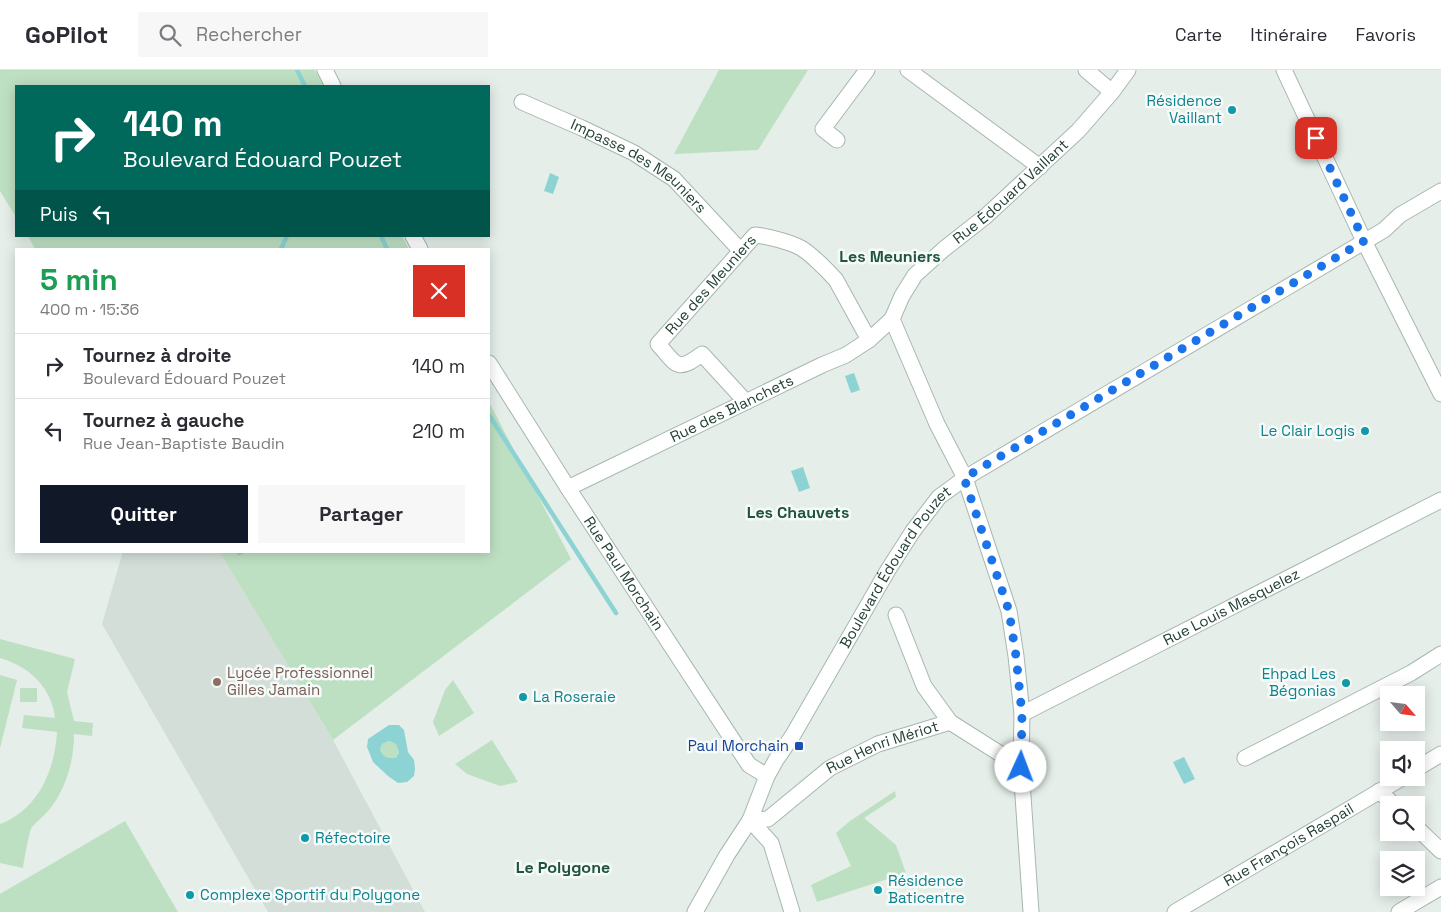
<!DOCTYPE html>
<html lang="fr">
<meta charset="utf-8">
<style>
:root{--surface:#fff;--page:#f7f7f7;--text:#2b2b33;--muted:#7c7c81;--line:#e1e1e2;--accent:#111827}
body{margin:0;font-family:"Space Grotesk",sans-serif;background:var(--page);color:var(--text);height:100vh;display:flex;flex-direction:column;font-size:19px;white-space:nowrap}
*{box-sizing:border-box;margin:0}
p{font-size:16px;color:var(--muted)}
.icon{flex:none;width:28px;height:28px;fill:none;stroke:currentColor;stroke-width:2;stroke-linecap:round;stroke-linejoin:round}
.map{position:relative;flex:1;overflow:hidden}
.details{position:absolute;left:15px;top:178px;width:475px;height:305px;display:flex;flex-direction:column;background:var(--surface);border-radius:0px;box-shadow:0 2px 12px #0003}
.details>*{flex:none}
.top-card{position:absolute;left:15px;top:15px;width:475px;height:152px;border-radius:0px;box-shadow:0 2px 12px #0003;background:#00695c;color:#fff;overflow:hidden}
.needle{width:32px;rotate:118deg}
.tools{position:absolute;left:1380px;top:616px;display:grid;gap:10px}
.tools a{display:grid;place-items:center;width:45px;height:45px;border-radius:0px;background:var(--surface);box-shadow:0 2px 12px #0003;font-size:25px}
.pin{position:absolute;display:grid;place-items:center;width:42px;height:42px;color:#fff;margin:-21px;border-radius:10px;box-shadow:0 2px 8px #0006}
.me{position:absolute;width:55px;margin:-28px;rotate:2deg;stroke-linejoin:round;filter:drop-shadow(0 0 4px #0008)}
.turn{display:flex;align-items:center;gap:18px;height:105px;padding:0 25px;font-size:22px}
.turn .icon{width:65px;height:65px;stroke-width:2.5}
.turn b{display:block;font-size:35px;line-height:42px}
.then{display:flex;align-items:center;height:48px;padding:0 25px;background:#0003;gap:10px;font-size:19px}
.round{display:grid;place-items:center;flex:none;width:52px;height:52px;border-radius:0px;background:var(--page)}
.headline{display:flex;align-items:center;justify-content:space-between;height:85px;padding:0 25px}
h1{font-size:30px;font-weight:600;line-height:38px;color:#1e9e55}
.primary-button{display:flex;gap:10px;margin-top:auto;padding:10px 25px}
.primary-button a{flex:1;height:58px;border-radius:0px;background:var(--accent);color:#fff;font-size:20px;font-weight:600;line-height:58px;text-align:center}
.primary-button a+a{background:var(--page);color:var(--text)}
ul{padding:0;list-style:none}
li{display:flex;align-items:center;gap:15px;height:65px;padding:0 25px;border-top:1px solid var(--line)}
li div{flex:1}
li b{display:block;font-size:19px}
li em{font-style:normal}
header{display:flex;align-items:center;gap:30px;box-sizing:border-box;height:70px;padding:0 25px;background:var(--surface);border-bottom:1px solid var(--line)}
header strong{font-size:24px}
nav{display:flex;gap:28px;margin-inline-start:auto;font-size:18px}
.search{width:350px;height:45px;background:var(--page);display:flex;align-items:center;gap:12px;box-sizing:border-box;padding:0 18px;border-radius:0px;color:var(--muted);font-size:19px}
.map>svg:first-child{display:block}
.built{fill:#d3ded8}
.green{fill:#bee0c2}
.water{fill:#8dd3d4;fill-rule:evenodd}
.lines{fill:none;stroke-linecap:round;stroke-linejoin:round}
.stream{stroke:#8dd3d4;stroke-width:4.5}
.minor-casing{stroke:#a7b7af;stroke-width:17}
.minor{stroke:#fff;stroke-width:15}
.route{stroke:#1a73e8;stroke-width:9;stroke-dasharray:0 16.2}
.culture-dot{fill:#0f9aa8;stroke:#f6faf8;stroke-width:2}
.education-dot{fill:#8d6e63;stroke:#f6faf8;stroke-width:2}
.transit-dot{fill:#1a4fb4;stroke:#f6faf8;stroke-width:2}
.labels{text-anchor:middle;stroke-width:5;stroke-linejoin:round;paint-order:stroke}
.culture-label{font-size:15px;fill:#0d838f;stroke:#f6faf8;text-anchor:start}
.street-label{font-size:15px;fill:#234135;stroke:#f6faf8}
.education-label{font-size:15px;fill:#785e54;stroke:#f6faf8;text-anchor:start}
.transit-label{font-size:15px;fill:#164399;stroke:#f6faf8;text-anchor:end}
.neighbourhood-label{font-size:16px;font-weight:bold;fill:#1f543f;stroke:#f6faf8}
</style>
<header>
<strong>GoPilot</strong>
<div class="search"><svg class="icon" aria-label="search" viewBox="0 0 24 24"><circle cx="10" cy="10" r="6"/><path d="M15 15l6 6"/></svg>Rechercher</div>
<nav><a>Carte</a><a>Itinéraire</a><a>Favoris</a></nav>
</header>
<div class="map">
<svg width="1441" height="842" viewBox="0 0 1441 842">
<rect width="100%" height="100%" fill="#e5eee9"/>
<!-- built -->
<path class="built" d="M123,481H219L333,670L425,842H268L102,554Z"/>
<!-- green -->
<g class="green">
<path d="M0,0H315L324,16H16V147L0,121Z"/>
<path d="M719,0H808L758,80L674,84Z"/>
<path d="M28,166H402L409,179H35Z"/>
<path d="M489,332L571,489L333,670L219,481H489Z"/>
<path d="M0,569L75,589L67,622L74,651L93,653L92,666L74,664C74,691 66,719 49,740C44,746 37,751 32,757C29,761 24,791 23,798L0,793V754C38,740 55,700 57,662L22,658L24,645L55,648C52,618 29,596 0,588Z"/>
<path d="M0,605L17,610L0,678Z"/>
<path d="M453,610L474,643L439,666L433,652L445,620Z"/>
<rect x="20" y="618" width="17" height="14"/>
<path d="M492,670L518,712L500,716L467,704L455,694Z"/>
<path d="M389,671L396,674L399,682L396,688C388,688 384,688 380,680L382,674Z"/>
<path d="M895,721L896,727L864,748L896,775L906,803L817,832L811,815L851,796L836,763L850,751Z"/>
<path d="M125,751L178,842H0V824Z"/>
</g>
<!-- water -->
<g class="water">
<path d="M550,103L559,107L553,124L544,121Z"/>
<path d="M854,303L860,320L851,323L845,306Z"/>
<path d="M803,397L810,418L799,422L791,401Z"/>
<path d="M389,655H399L404,660L408,682L414,690L415,699L414,706L407,712L398,713L388,706L373,692L367,677L368,669ZM389,671L396,674L399,682L396,688C388,688 384,688 380,680L382,674Z"/>
<path d="M1184,687L1195,709L1184,714L1173,692Z"/>
</g>
<g class="lines">
<!-- stream -->
<g class="stream">
<path d="M297,0L305,16"/>
<path d="M381,166L387,179"/>
<path d="M281,179L287,166"/>
<path d="M489,345L616,543"/>
<path d="M239,483L243,481"/>
</g>
<!-- minor casing -->
<g class="minor-casing">
<g id="minor">
<path d="M325,0L333,16"/>
<path d="M908,0L1040,97"/>
<path d="M1086,0L1112,22"/>
<path d="M1284,0L1364,171L1441,324"/>
<path id="s1" d="M522,32L582,58L634,83L674,109L741,181"/>
<path d="M837,70L823,59L867,0"/>
<path d="M413,166L420,179"/>
<path id="s2" d="M489,293L568,418L749,695L767,706"/>
<path id="s3" d="M746,332L702,284C676,303 677,295 658,274L755,165C767,166 790,172 801,178C810,183 828,201 836,210L869,270"/>
<path id="s4" d="M568,418L822,295L846,285L869,270L892,249"/>
<path d="M896,545L924,616L950,652"/>
<path id="s5" d="M1022,644L1441,430"/>
<path d="M1245,688L1411,603L1441,584"/>
<path d="M1416,699L1441,684"/>
<path d="M1379,721L1394,735"/>
<path id="s6" d="M750,750L768,749L830,698L878,674L950,652L1021,697"/>
<path d="M750,750L771,773L792,842"/>
<path d="M1416,757L1441,781"/>
<path id="s7" d="M695,842L727,785L750,750L767,706L776,690L793,665L888,500L913,461L939,427L965,408L1384,160L1400,145L1441,121"/>
<path id="s8" d="M1031,842L1021,697L1022,644L1016,586L1009,541L965,408L937,354L892,249L902,226L915,205L944,179L986,146L1078,61L1112,22L1128,0"/>
<path id="s9" d="M1175,842L1402,708"/>
<path d="M1399,842L1441,817"/>
</g>
</g>
<!-- minor -->
<use href="#minor" class="minor"/>
</g>
<g class="lines">
<!-- route -->
<path class="route" d="M1021,697L1022,644L1016,586L1009,541L964,408L1364,171L1316,68"/>
</g>
<!-- markers -->
<g class="culture-dot">
<circle cx="1232" cy="40" r="5"/>
<circle cx="1365" cy="361" r="5"/>
<circle cx="1346" cy="613" r="5"/>
<circle cx="523" cy="627" r="5"/>
<circle cx="305" cy="768" r="5"/>
<circle cx="878" cy="820" r="5"/>
<circle cx="190" cy="825" r="5"/>
</g>
<circle class="education-dot" cx="217" cy="612" r="5"/>
<rect class="transit-dot" x="794" y="671" width="10" height="10" rx="2.5"/>
<g class="labels">
<!-- culture labels -->
<g class="culture-label">
<text x="1222" y="36" text-anchor="end">Résidence<tspan x="1222" dy="17">Vaillant</tspan></text>
<text x="1355" y="366" text-anchor="end">Le Clair Logis</text>
<text x="1336" y="609" text-anchor="end">Ehpad Les<tspan x="1336" dy="17">Bégonias</tspan></text>
<text x="533" y="632">La Roseraie</text>
<text x="315" y="773">Réfectoire</text>
<text x="888" y="816">Résidence<tspan x="888" dy="17">Baticentre</tspan></text>
<text x="200" y="830">Complexe Sportif du Polygone</text>
</g>
<!-- street labels -->
<g class="street-label">
<text dy="5" stroke="none"><textPath href="#s1" startOffset="134">Impasse des Meuniers</textPath></text>
<text dy="5" stroke="none"><textPath href="#s8" startOffset="794">Rue Édouard Vaillant</textPath></text>
<text dy="5" stroke="none"><textPath href="#s3" startOffset="200">Rue des Meuniers</textPath></text>
<text dy="5" stroke="none"><textPath href="#s4" startOffset="182">Rue des Blanchets</textPath></text>
<text dy="5" stroke="none"><textPath href="#s7" startOffset="400">Boulevard Édouard Pouzet</textPath></text>
<text dy="5" stroke="none"><textPath href="#s2" startOffset="250">Rue Paul Morchain</textPath></text>
<text dy="5" stroke="none"><textPath href="#s5" startOffset="235">Rue Louis Masquelez</textPath></text>
<text dy="5" stroke="none"><textPath href="#s6" startOffset="155">Rue Henri Mériot</textPath></text>
<text dy="5" stroke="none"><textPath href="#s9" startOffset="132">Rue François Raspail</textPath></text>
</g>
<!-- education labels -->
<g class="education-label">
<text x="227" y="608">Lycée Professionnel<tspan x="227" dy="17">Gilles Jamain</tspan></text>
</g>
<!-- transit labels -->
<g class="transit-label">
<text x="789" y="681">Paul Morchain</text>
</g>
<!-- neighbourhood labels -->
<g class="neighbourhood-label">
<text x="890" y="192">Les Meuniers</text>
<text x="798" y="448">Les Chauvets</text>
<text x="563" y="803">Le Polygone</text>
</g>
</g>
</svg>
<div class="tools">
<a><svg class="needle" viewBox="-14 -14 28 28"><path d="M0-13l5 13h-10z" fill="#e53935"/><path d="M0 13l5-13h-10z" fill="#7c7c81"/></svg></a>
<a><svg class="icon" aria-label="sound" viewBox="0 0 24 24"><path d="M4 9h4l5-4v14l-5-4H4zM17 9q2 3 0 6"/></svg></a>
<a><svg class="icon" aria-label="search" viewBox="0 0 24 24"><circle cx="10" cy="10" r="6"/><path d="M15 15l6 6"/></svg></a>
<a><svg class="icon" aria-label="layers" viewBox="0 0 24 24"><path d="M12 4l9 5-9 5-9-5zM3 14l9 5 9-5"/></svg></a>
</div>
<div class="pin" style="left:1316px;top:68px;background:#d93025"><svg class="icon" aria-label="arrive" viewBox="0 0 24 24"><path d="M6 21V4h12l-3 4 3 4H6"/></svg></div>
<svg class="me" style="left:1021px;top:697px" viewBox="-20 -20 40 40"><circle r="19" fill="#fff"/><path d="M0-13L10 11 0 6-10 11z" fill="#1a73e8"/></svg>
<div class="top-card">
<div class="turn"><svg class="icon" aria-label="right" viewBox="0 0 24 24"><path d="M7 20v-9h11M14 6l5 5-5 5"/></svg><div><b>140 m</b>Boulevard Édouard Pouzet</div></div>
<div class="then">Puis<svg class="icon" aria-label="left" viewBox="0 0 24 24"><path d="M17 20v-9H6M10 6l-5 5 5 5"/></svg></div>
</div>
<section class="details">
<div class="headline"><div><h1>5 min</h1><p>400 m · 15:36</p></div><a class="round" style="background:#d93025;color:#fff"><svg class="icon" aria-label="close" viewBox="0 0 24 24"><path d="M6 6l12 12M18 6L6 18"/></svg></a></div>
<ul>
<li><svg class="icon" aria-label="right" viewBox="0 0 24 24"><path d="M7 20v-9h11M14 6l5 5-5 5"/></svg><div><b>Tournez à droite</b><p>Boulevard Édouard Pouzet</p></div><em>140 m</em></li>
<li><svg class="icon" aria-label="left" viewBox="0 0 24 24"><path d="M17 20v-9H6M10 6l-5 5 5 5"/></svg><div><b>Tournez à gauche</b><p>Rue Jean-Baptiste Baudin</p></div><em>210 m</em></li>
</ul>
<div class="primary-button"><a>Quitter</a><a>Partager</a></div>
</section>
</div>
